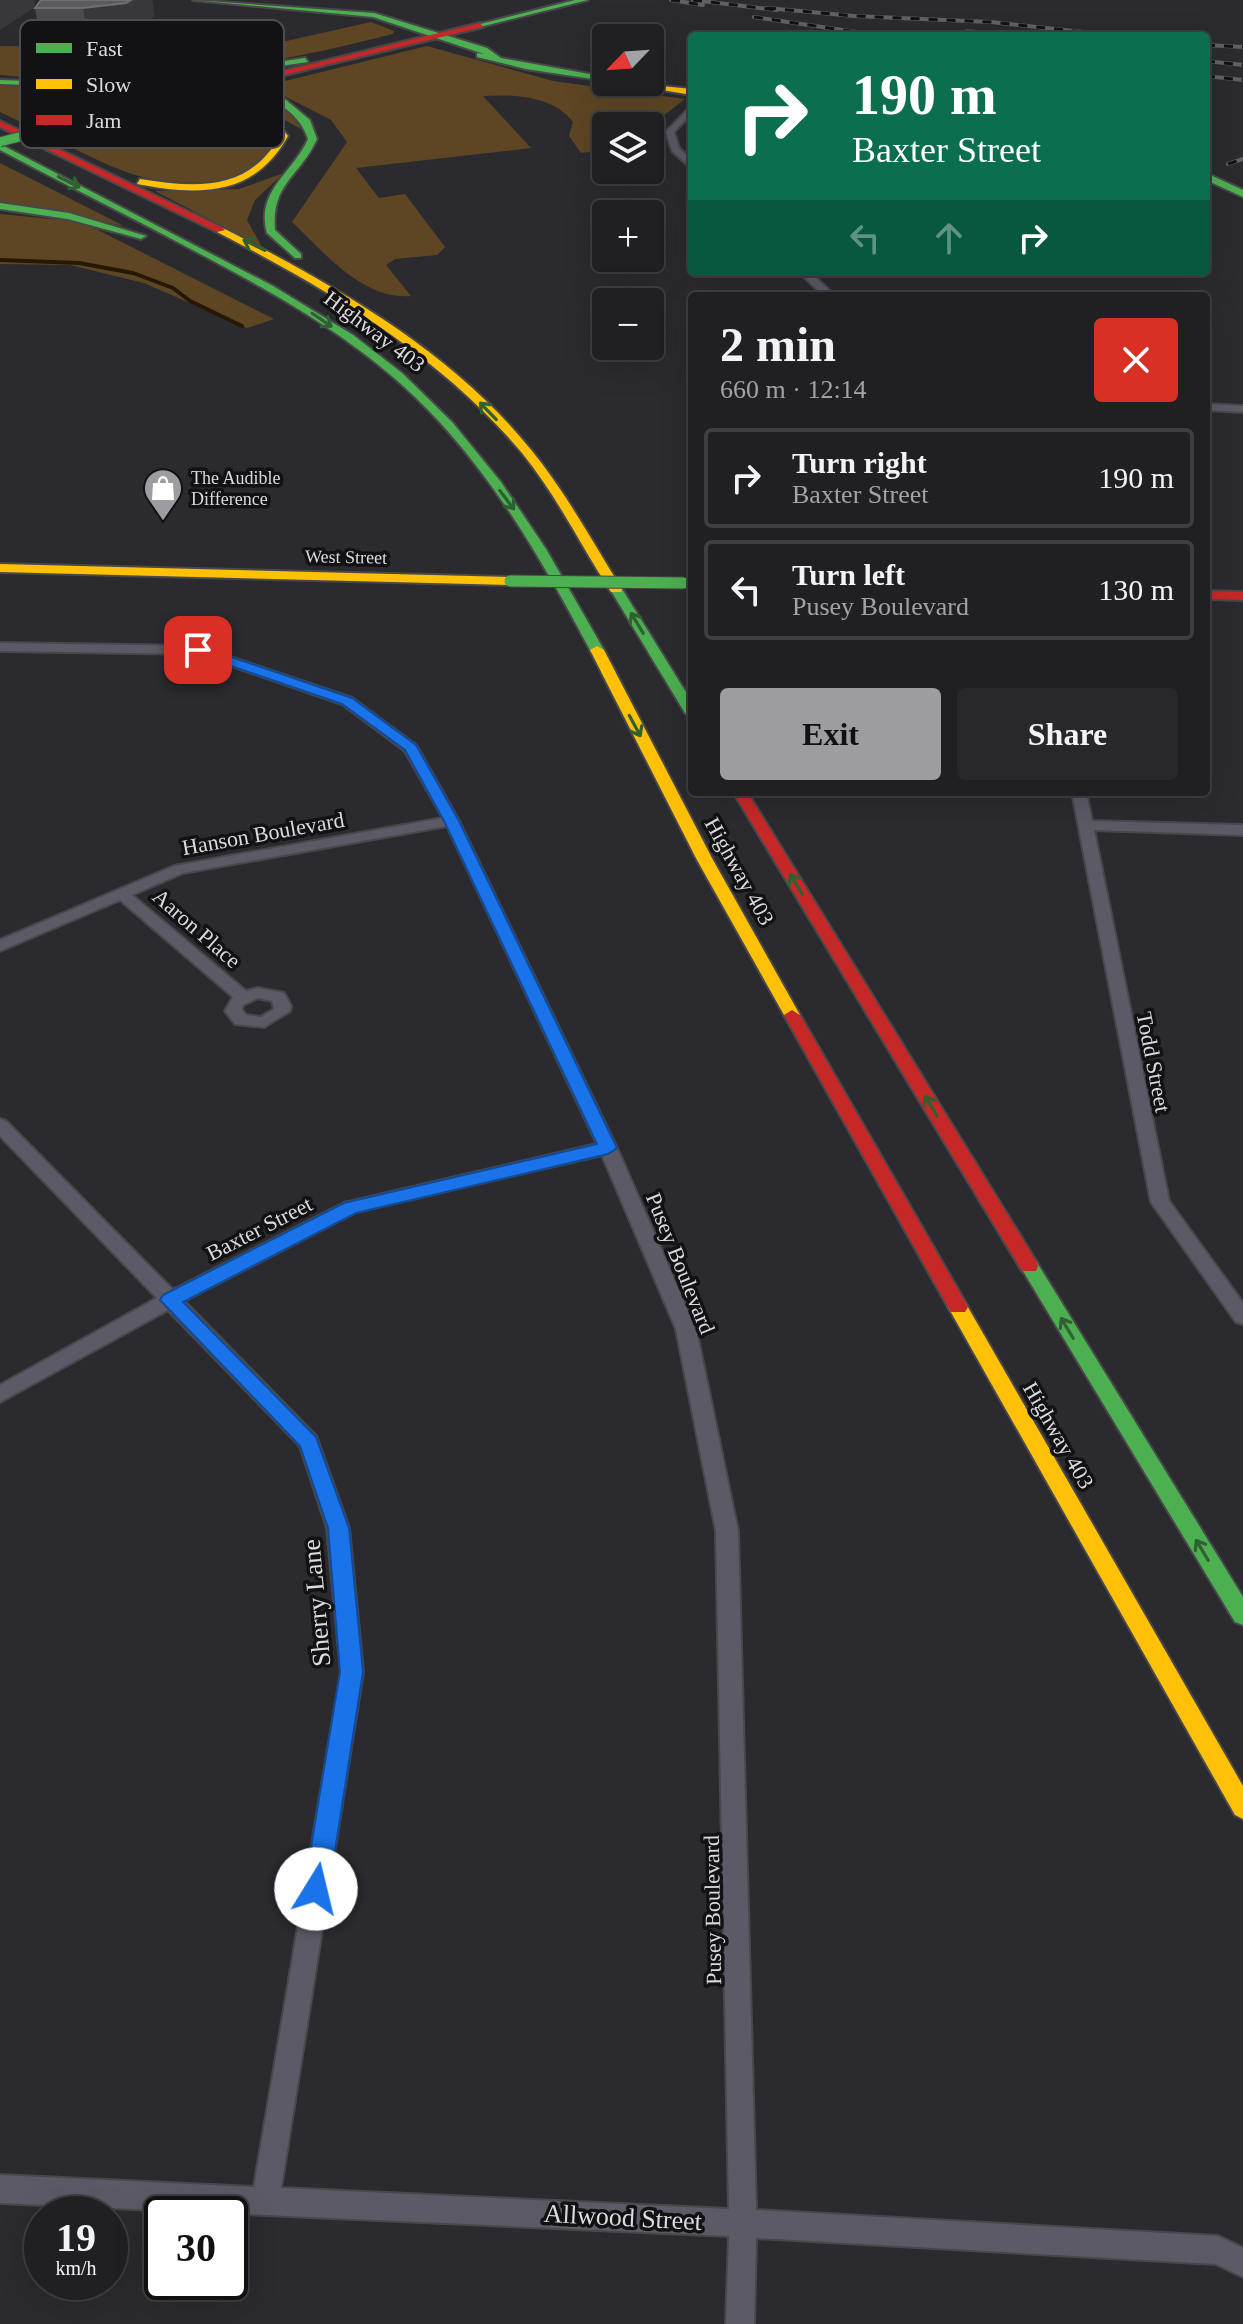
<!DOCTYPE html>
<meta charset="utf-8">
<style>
:root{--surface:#202023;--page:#28282b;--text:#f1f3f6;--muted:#a2a3a6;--line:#3d3e41;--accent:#9d9ca1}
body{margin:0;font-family:"Times New Roman",serif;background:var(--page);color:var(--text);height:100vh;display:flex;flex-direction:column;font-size:30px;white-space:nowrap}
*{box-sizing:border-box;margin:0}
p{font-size:26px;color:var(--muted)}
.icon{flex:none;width:44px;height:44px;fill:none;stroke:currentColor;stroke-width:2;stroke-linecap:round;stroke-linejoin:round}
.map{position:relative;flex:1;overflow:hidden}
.sheet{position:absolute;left:688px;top:292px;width:522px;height:504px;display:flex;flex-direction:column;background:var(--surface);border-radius:8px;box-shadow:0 8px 32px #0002,0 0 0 2px var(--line)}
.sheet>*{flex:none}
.top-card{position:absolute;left:688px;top:32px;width:522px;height:244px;border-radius:8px;box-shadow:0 8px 32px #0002,0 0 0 2px var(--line);background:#0b6e4f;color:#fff;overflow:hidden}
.needle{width:52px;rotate:245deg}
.tools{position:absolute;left:592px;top:24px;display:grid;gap:16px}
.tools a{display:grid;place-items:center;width:72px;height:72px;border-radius:8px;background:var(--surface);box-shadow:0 8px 32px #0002,0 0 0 2px var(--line);font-size:40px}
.speed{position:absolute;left:24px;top:2196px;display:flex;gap:16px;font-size:40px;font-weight:700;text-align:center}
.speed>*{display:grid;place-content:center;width:104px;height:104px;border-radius:50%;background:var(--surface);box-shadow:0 8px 32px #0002,0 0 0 2px var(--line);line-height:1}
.speed small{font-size:20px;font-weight:400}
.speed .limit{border:4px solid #111;border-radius:12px;background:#fff;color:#111}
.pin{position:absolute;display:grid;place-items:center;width:68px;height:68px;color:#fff;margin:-34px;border-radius:16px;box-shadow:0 4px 12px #0006}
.me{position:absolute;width:88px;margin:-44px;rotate:9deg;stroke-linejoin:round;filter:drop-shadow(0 0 6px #0008)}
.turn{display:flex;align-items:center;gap:28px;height:168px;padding:0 32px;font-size:36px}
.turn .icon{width:104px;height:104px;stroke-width:2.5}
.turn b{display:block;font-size:56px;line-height:68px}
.lanes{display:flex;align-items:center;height:76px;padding:0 32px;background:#0003;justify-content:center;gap:40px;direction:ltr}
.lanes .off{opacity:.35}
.round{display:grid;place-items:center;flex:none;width:84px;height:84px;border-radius:8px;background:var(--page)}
.head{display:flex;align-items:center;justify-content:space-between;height:136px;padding:0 32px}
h1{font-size:48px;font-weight:600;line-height:60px}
.action{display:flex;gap:16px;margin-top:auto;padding:16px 32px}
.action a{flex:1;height:92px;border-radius:8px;background:var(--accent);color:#111;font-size:32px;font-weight:600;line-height:92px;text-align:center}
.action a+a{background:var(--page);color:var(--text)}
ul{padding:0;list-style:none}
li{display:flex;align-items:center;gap:24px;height:100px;margin:0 16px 12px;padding:0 16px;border:4px solid var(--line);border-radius:8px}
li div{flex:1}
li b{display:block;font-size:30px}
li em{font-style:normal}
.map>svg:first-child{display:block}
.green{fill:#5e4624}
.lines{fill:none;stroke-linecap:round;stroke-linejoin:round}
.stream{stroke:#261805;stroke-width:4}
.street-casing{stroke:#48474a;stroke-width:4}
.fast-casing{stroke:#48474a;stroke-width:4}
.slow-casing{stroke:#48474a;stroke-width:4}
.jam-casing{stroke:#48474a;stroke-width:4}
.street{fill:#5c5a66;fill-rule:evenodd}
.fast{fill:#4caf50;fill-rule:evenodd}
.slow{fill:#ffc107;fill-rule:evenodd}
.jam{fill:#c62828;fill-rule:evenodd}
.rail-casing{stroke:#616066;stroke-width:4}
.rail{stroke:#121215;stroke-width:3;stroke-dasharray:9;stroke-linecap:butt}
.fast-bridge-far1-casing{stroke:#48474a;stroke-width:11;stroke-linecap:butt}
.fast-bridge-casing{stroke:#48474a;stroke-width:13;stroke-linecap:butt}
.fast-bridge-far1{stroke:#4caf50;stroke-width:9}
.fast-bridge{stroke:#4caf50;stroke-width:11}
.wall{fill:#4c4c4f}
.shaded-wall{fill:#38383c}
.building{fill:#5b5b5e;stroke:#6f6f72;stroke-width:2}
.oneway{stroke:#2f6032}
.route{fill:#1a73e8;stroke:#114b97;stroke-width:2}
.labels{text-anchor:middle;stroke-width:7;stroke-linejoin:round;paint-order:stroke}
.far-poi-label{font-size:18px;fill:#dbdadf;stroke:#121215;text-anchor:start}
.far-street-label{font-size:18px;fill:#dbdadf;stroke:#121215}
.street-label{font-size:22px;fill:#dbdadf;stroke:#121215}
.near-street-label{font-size:26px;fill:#dbdadf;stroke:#121215}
.key{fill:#121215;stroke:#4e4e52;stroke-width:2}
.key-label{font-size:22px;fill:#dbdadf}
</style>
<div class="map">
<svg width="1243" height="2324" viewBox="0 0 1243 2324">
<rect width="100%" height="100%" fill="#2b2a2f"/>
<!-- green -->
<g class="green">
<path d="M371,22L394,31L393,34C264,67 133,88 0,75V46L251,49Z"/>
<path d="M427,46L553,81L685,99L650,126H606V150L581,153L569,136L573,122C553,96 514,94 483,96L531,148L356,168L379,198L405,194L445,247L437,255L395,259L386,265L411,296C362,300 324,252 292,222L347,142L331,120L265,86Z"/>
<path d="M230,75L25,124L0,112V84L129,86Z"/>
<path d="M244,91L290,112L301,129L265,109L201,100Z"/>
<path d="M197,107C227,110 255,111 274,138C272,144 271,151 268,156C251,191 170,184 139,176C112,169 85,153 59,142L156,114Z"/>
<path d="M0,163L124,226L0,204Z"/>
<path d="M284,173L255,200L247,220L262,247L155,191L239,189Z"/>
<path d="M0,214L82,222L274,319L247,328L144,283L70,265L0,264Z"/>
</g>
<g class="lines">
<!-- stream -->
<path class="stream" d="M0,260L79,263L133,273L173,288L190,301L242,326"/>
<!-- street casing -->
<g class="street-casing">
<g id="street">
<path d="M692,105V113L674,132L679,148L692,161V169L672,151L666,132Z"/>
<path d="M799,272H810L835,296H824Z"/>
<path d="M1206,404L1243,406V412L1206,410Z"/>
<path d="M0,643L198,646L352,698L416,745L459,821L617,1148L696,1329L738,1531L756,2210L1218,2236L1243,2248V2277L1216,2264L756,2238L754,2324H726L729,2236L0,2203V2175L254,2187L341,1672L327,1528L300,1446L168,1310L0,1402V1385L157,1298L0,1136V1119L6,1121L173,1290L344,1203L597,1144L447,826L183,873L132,895L246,991L258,988L284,993L291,1006L290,1011L264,1027L235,1024L225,1011L233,997L120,900L0,951V940L174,866L443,818L405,751L342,704L197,654L0,651ZM258,998L272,1001L274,1009L261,1017L246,1015L242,1010L243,1005ZM602,1155L676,1329L716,1531L729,2209L281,2188L363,1672L349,1528L316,1436L184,1301L356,1212Z"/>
<path d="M1072,792H1086L1092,821L1243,825V835L1094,830L1169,1201L1243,1303V1324L1236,1322L1151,1202Z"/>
</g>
</g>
<!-- fast casing -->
<g class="fast-casing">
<g id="fast">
<path d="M193,0L374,13L487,48L501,58L606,77V81L526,69L477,57V53L484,54L373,17Z"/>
<path d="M575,0H588L480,27L476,25Z"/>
<path d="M305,58L308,62L150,85L83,87L0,84V80L83,83L150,81Z"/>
<path d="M231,77H237L286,100L310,120L317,139C300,177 271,183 275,230L301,254V258H295L267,233C255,191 293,173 308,139C297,105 261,95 231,81Z"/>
<path d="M0,144L273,286L353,335L402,373L452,422L501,482L546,549L604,650L602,653H592L590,650C542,560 490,469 415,397C354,338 279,296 204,256C137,220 68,186 0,150Z"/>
<path d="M1206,173L1243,190V197L1206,180Z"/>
<path d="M0,203L69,213L146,236L141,239L68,219L0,209Z"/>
<path d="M616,585L622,589L692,702V717L685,713L610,589Z"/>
<path d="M1029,1259L1036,1261L1243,1597V1625L1235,1622L1020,1266L1022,1261Z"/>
</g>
</g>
<!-- slow casing -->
<g class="slow-casing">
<g id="slow">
<path d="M621,82L692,89V95L625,84Z"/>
<path d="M196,100C234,100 264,105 288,136C254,197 199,196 137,184L140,179C197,188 248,192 280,136C245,93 185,105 136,112L132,109Z"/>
<path d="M217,228H223C336,286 452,351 532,451C567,494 593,543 622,589L621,592H611C581,546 557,496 522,453C440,355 329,290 217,232Z"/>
<path d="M0,564L510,577L516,581L510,585L0,572Z"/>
<path d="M597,646L604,650L713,860L800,1015L798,1019L792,1020L784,1015L697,860L590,650Z"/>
<path d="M958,1300L965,1302L1243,1786V1819L1235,1815L948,1307L951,1302Z"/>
</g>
</g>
<!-- jam casing -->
<g class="jam-casing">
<g id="jam">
<path d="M480,23L483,27L61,129L57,126Z"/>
<path d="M0,121L223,228L225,230L217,232L0,127Z"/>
<path d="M1206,591L1243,592V600L1206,599Z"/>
<path d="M733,792H747L1036,1261L1038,1266L1036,1271H1022Z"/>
<path d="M792,1010L800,1015L968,1307L965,1312H951L948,1307L784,1015Z"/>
</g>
</g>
<!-- street -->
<use href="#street" class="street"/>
<!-- fast -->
<use href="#fast" class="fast"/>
<!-- slow -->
<use href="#slow" class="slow"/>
<!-- jam -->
<use href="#jam" class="jam"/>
<!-- rail casing -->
<g class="rail-casing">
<g id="rail">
<path d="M671,0L703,5"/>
<path d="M693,0L777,10"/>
<path d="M767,8L854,16L991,22L1120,36"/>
<path d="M754,17L884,36"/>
<path d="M967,31L1007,36"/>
<path d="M1206,45L1243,47"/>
<path d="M1206,61L1243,65"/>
<path d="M1206,76L1243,80"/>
<path d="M1228,164L1243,159"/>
</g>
</g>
<!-- rail -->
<use href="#rail" class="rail"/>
<!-- fast-bridge-far1 casing -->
<g class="fast-bridge-far1-casing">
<path id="fast-bridge-far1" d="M0,142L61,126"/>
</g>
<!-- fast-bridge casing -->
<g class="fast-bridge-casing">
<path id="fast-bridge" d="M510,581L684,583"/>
</g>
<!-- fast-bridge-far1 -->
<use href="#fast-bridge-far1" class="fast-bridge-far1"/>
<!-- fast-bridge -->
<use href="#fast-bridge" class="fast-bridge"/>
</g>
<!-- wall -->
<path class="wall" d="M41,0H152L154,16L130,33L88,39L40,38L35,8Z"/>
<!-- shaded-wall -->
<g class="shaded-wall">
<path d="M0,0H34L35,7L0,30Z"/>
<path d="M131,0H152L154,16L130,33L88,39L83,8Z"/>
</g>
<!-- building -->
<path class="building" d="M41,0H131L126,3L83,8H35Z"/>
<!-- one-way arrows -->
<defs><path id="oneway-shaft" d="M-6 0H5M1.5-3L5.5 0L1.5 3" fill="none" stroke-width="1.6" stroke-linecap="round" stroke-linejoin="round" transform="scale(2)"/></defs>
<g class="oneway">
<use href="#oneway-shaft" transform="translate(69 182) rotate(27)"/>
<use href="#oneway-shaft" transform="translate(254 245) rotate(-154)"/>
<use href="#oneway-shaft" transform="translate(322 320) rotate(34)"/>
<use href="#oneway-shaft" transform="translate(488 411) rotate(-134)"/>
<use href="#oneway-shaft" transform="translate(507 500) rotate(53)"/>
<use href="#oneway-shaft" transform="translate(637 623) rotate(-121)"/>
<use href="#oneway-shaft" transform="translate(635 726) rotate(62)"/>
<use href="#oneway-shaft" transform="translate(796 884) rotate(-121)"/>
<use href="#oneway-shaft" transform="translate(931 1106) rotate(-121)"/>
<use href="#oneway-shaft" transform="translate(1067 1328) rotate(-121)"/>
<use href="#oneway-shaft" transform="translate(1202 1550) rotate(-121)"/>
</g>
<!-- route -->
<path class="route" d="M193,647H202L352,698L416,745L459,821L617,1148L608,1154L356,1213L183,1302L316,1437L349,1528L363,1672L329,1889L325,1897L316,1901L308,1897L304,1889L340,1672L328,1528L300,1446L160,1300L163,1295L344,1203L597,1144L444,821L405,750L342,704L193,653Z"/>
<!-- icons -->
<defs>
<g id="shop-pin" transform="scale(2)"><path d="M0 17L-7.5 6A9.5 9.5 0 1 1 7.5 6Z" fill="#9d9ca1" stroke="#121215"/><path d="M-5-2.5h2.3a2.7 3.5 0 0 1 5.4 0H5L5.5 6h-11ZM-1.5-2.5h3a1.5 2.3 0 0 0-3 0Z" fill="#fff"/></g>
</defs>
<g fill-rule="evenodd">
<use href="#shop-pin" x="163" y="488"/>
</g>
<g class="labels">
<!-- far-poi labels -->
<g class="far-poi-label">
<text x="191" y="484">The Audible<tspan x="191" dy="21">Difference</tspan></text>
</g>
<!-- far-street labels -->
<g class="far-street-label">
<text transform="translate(346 557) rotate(1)" y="6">West Street</text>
</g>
<!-- street labels -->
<g class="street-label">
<text transform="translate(375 331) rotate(37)" y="8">Highway 403</text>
<text transform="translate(263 833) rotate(-10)" y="8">Hanson Boulevard</text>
<text transform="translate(740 871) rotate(61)" y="8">Highway 403</text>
<text transform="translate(197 928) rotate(41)" y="8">Aaron Place</text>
<text transform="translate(1154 1062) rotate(79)" y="8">Todd Street</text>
<text transform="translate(259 1228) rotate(-27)" y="8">Baxter Street</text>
<text transform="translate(681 1263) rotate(68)" y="8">Pusey Boulevard</text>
<text transform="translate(1059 1435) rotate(60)" y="8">Highway 403</text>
<text transform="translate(712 1910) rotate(-91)" y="8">Pusey Boulevard</text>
</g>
<!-- near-street labels -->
<g class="near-street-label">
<text transform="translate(316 1603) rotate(-95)" y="9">Sherry Lane</text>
<text transform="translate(623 2217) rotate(3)" y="9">Allwood Street</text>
</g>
</g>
<!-- legend -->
<rect x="20" y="20" width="264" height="128" rx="12" class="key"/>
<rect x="36" y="43" width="36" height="10" fill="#4caf50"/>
<rect x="36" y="79" width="36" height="10" fill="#ffc107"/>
<rect x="36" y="115" width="36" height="10" fill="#c62828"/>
<g class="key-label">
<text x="86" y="56">Fast</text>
<text x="86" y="92">Slow</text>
<text x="86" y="128">Jam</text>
</g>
</svg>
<div class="tools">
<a><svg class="needle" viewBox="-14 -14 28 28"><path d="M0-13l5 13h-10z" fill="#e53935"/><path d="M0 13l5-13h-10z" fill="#a2a3a6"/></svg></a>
<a><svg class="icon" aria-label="layers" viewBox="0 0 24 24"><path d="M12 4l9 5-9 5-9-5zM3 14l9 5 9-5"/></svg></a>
<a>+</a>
<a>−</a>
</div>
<div class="speed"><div>19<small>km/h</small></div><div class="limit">30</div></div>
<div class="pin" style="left:198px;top:650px;background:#d93025"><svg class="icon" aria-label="arrive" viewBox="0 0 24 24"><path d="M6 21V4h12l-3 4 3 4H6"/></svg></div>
<svg class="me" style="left:316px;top:1889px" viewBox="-20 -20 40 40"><circle r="19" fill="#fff"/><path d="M0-13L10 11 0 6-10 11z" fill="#1a73e8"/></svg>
<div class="top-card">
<div class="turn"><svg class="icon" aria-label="right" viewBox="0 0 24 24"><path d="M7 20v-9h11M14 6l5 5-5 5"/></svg><div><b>190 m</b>Baxter Street</div></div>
<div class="lanes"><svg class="icon off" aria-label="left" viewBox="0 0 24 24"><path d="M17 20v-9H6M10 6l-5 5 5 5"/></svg><svg class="icon off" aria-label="ahead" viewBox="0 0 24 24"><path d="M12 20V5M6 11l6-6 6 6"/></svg><svg class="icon" aria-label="right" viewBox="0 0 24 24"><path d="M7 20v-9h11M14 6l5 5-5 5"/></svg></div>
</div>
<section class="sheet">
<div class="head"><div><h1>2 min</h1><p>660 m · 12:14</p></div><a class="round" style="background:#d93025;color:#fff"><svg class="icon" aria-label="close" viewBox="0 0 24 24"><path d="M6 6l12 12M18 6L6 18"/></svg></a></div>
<ul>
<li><svg class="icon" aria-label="right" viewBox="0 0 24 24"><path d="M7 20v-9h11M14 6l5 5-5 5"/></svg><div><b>Turn right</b><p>Baxter Street</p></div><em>190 m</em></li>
<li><svg class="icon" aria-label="left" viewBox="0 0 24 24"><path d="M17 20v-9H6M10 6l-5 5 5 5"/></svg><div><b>Turn left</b><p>Pusey Boulevard</p></div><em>130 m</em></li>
</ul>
<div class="action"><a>Exit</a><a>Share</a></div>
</section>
</div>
